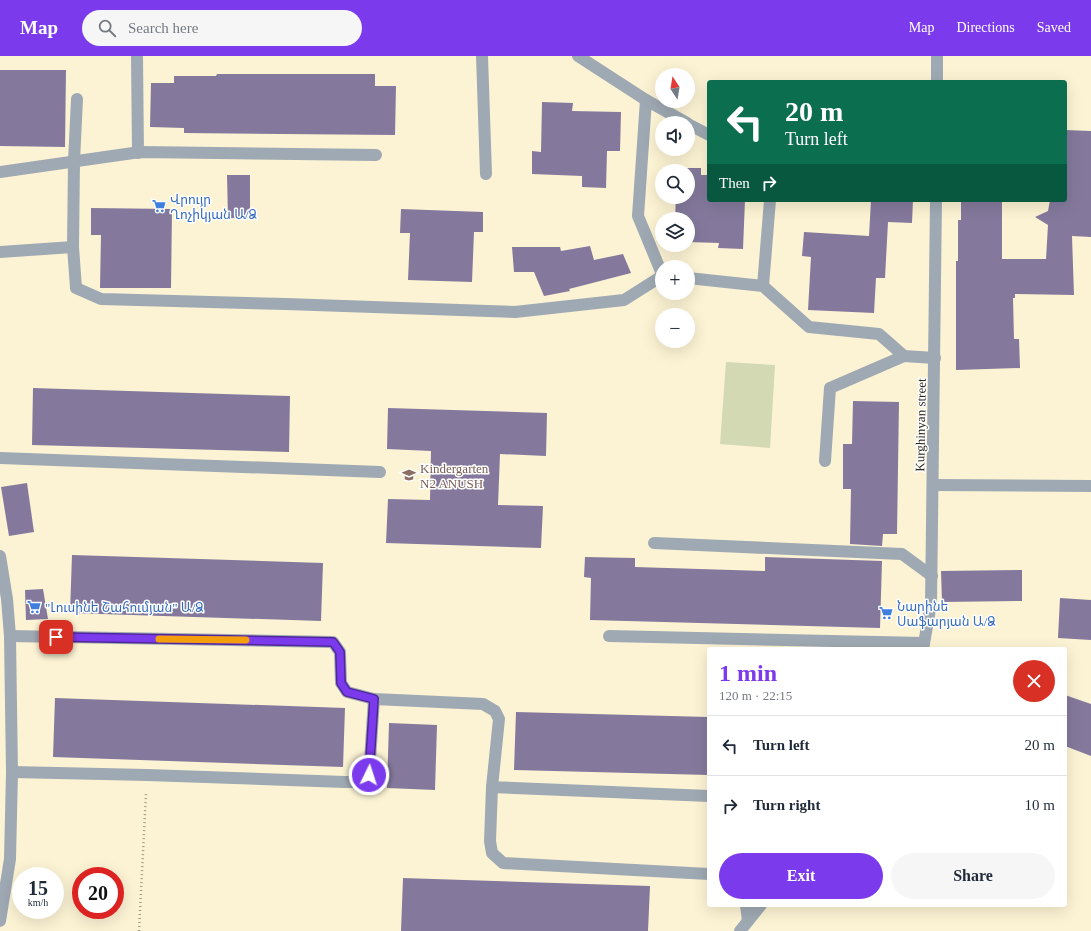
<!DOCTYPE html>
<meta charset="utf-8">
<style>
:root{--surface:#fff;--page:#f6f6f7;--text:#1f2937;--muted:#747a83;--line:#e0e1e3;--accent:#7c3aed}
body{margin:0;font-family:"Times New Roman","Noto Sans Armenian",serif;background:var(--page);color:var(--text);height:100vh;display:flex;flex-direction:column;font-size:15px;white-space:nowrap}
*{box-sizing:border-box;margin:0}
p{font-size:13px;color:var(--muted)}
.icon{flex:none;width:22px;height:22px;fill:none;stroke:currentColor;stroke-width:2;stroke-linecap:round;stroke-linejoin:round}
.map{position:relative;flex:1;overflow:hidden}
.drawer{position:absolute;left:707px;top:591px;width:360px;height:260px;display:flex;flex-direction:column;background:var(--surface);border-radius:4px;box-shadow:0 4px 16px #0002}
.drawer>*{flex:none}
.top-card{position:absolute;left:707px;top:24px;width:360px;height:122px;border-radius:4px;box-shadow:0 4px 16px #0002;background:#0b6e4f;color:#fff;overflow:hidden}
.needle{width:26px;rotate:348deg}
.fabs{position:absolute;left:655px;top:12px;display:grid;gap:8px}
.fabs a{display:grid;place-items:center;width:40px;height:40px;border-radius:50%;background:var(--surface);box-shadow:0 4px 16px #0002;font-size:20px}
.speed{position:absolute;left:12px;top:811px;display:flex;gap:8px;font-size:20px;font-weight:700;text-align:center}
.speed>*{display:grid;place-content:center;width:52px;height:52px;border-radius:50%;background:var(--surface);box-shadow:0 4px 16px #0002;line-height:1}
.speed small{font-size:10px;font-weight:400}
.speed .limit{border:6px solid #d22;background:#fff;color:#111}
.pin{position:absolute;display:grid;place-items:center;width:34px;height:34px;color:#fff;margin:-17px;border-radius:8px;box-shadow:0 2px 6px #0006}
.me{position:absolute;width:44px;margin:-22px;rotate:4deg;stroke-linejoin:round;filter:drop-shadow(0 0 3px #0008)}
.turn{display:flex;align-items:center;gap:14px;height:84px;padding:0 12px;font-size:18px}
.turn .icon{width:52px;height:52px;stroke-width:2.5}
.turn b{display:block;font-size:28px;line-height:34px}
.then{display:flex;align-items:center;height:38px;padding:0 12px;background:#0003;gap:8px;font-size:15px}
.round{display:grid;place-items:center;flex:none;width:42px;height:42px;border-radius:21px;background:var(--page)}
.headline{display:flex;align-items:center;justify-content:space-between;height:68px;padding:0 12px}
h1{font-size:24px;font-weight:700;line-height:30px;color:var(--accent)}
.cta{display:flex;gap:8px;margin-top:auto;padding:8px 12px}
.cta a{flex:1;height:46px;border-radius:24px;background:var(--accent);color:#fff;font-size:16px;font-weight:700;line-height:46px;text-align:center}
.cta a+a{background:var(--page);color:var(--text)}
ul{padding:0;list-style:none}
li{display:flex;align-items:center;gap:12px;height:60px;padding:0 12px;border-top:1px solid var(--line)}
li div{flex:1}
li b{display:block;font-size:15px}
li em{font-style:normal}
header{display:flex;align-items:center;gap:24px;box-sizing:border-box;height:56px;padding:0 20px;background:var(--accent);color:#fff}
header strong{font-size:19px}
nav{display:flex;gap:22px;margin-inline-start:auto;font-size:14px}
.search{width:280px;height:36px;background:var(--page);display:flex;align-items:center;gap:10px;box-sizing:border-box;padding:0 14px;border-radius:22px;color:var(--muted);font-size:15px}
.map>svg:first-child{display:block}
.green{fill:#d3d9b3}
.building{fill:#84799c}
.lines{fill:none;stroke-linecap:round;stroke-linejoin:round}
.path{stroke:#a29b84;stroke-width:2.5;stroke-dasharray:1 3;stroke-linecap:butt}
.minor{stroke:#9fa9b3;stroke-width:12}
.route-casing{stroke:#51269a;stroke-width:10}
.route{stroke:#7c3aed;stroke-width:7}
.slow{stroke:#f59e0b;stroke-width:7}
.labels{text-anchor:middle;stroke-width:3;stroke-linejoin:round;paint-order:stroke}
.shop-label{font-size:13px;fill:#366cbe;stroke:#fff;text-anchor:start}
.street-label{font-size:13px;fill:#29261a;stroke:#fff}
.education-label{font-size:13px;fill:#785e54;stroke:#fff;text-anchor:start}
</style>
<header>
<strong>Map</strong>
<div class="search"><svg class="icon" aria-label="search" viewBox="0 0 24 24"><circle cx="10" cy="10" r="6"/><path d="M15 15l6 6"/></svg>Search here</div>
<nav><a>Map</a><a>Directions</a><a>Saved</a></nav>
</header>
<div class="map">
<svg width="1091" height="875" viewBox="0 0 1091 875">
<rect width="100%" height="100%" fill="#fcf3d4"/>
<!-- green -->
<path class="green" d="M726,306L775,309L770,392L720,388Z"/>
<!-- building -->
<g class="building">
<path d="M0,14H66L65,91L0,90Z"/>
<path d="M217,18H375V30H396L395,79L184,77V72L150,71L151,27H174V20H216Z"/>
<path d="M542,46L573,47L572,55L621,56L620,95H607L606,132L582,131V120L532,118V95L541,96Z"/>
<path d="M1065,74L1091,75V181L1072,180L1074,239L1015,238V242H1013L1014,283H1019L1020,312L956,314V205H958V164H961V144H1002V203H1046L1048,169L1035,161L1048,155L1050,144H1065Z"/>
<path d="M677,112H701V119H709V144H745L743,193L718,192L719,187L688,186V163H675L676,141H688V115H677Z"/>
<path d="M227,119H250V162H228Z"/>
<path d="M871,144H913L912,167L888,166L885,222H876L874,257L808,254L811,201L802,200L804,176L869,180Z"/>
<path d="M91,152L172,153L171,232H100L101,179H91Z"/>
<path d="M401,153L483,156V176H474L472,226L408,224L410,177H400Z"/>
<path d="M590,190L594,204L623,198L631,217L569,233L570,235L544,240L534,216H514L512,191H560L561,195Z"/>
<path d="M33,332L290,340L289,396L32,389Z"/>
<path d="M853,345L899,346L897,478H883L882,490L850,488L851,433H843V388H852Z"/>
<path d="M388,352L547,357L546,400L500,398L498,449L543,450L541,492L386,487L388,443L430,444L431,395L387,393Z"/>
<path d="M27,427L34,476L9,480L1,431Z"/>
<path d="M72,499L323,507L321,565L70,557Z"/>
<path d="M585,501L635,502V511L765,515V501L882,505L880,572L590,564L591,522L584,521Z"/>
<path d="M1022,514V545L942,546L941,515Z"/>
<path d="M43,533L48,563L26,564L25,534Z"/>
<path d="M1060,542L1091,544V584L1058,582Z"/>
<path d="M1065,639L1091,648V700L1065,690Z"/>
<path d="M55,642L345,652L343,711L53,701Z"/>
<path d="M516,656L709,661V719L514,714Z"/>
<path d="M389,667L437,669L435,734L387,732Z"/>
<path d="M403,822L650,830L648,875H401Z"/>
</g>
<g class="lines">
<!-- path -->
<path class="path" d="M139,875L146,738"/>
<!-- minor -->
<g class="minor">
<path d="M137,0L138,97"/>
<path d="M482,0L486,118"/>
<path d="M578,0L646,44L687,67"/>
<path d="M937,26V0"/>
<path d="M646,44L638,160L662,218"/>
<path d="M688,68L709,79"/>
<path d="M0,116L140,96L376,99"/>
<path d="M73,191L74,105L77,43"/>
<path d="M0,196L73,191L76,232L101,243L286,248L515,256L624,244L662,220"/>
<path d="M688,222L763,230L809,271L879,278L904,300L935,302"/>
<path d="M763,230L770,144"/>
<path d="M0,402L380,416"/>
<path d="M825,405L830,332L904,300"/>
<path d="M933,429L1091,430"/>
<path d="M654,487L902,498L932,520"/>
<path d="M0,500L7,543L10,580L12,716L10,803L0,865"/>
<path d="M10,580L333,586L340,596L341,627L347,636L374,643L483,648L495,655L499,663L492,731L709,740"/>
<path d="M609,580L924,587"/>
<path d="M923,593L931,548L936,144"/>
<path d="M12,716L147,719L345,726H360L369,719L374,643"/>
<path d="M492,731L490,785L492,797L503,807L709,818"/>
<path d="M746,849L748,865"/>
<path d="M740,875L761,849"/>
</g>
</g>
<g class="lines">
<!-- route casing -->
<g class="route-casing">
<path id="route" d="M56,581L333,586L340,596L341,627L347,636L374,643L369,719"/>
</g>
<!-- route -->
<use href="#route" class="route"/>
<!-- slow -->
<path class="slow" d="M159,583L246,584"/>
</g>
<!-- icons -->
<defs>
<g id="supermarket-bare" transform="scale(1.08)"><path d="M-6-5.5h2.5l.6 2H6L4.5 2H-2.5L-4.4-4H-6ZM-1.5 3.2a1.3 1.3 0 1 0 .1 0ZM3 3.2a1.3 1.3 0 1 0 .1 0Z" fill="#3f7fe0" stroke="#fff" stroke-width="2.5" paint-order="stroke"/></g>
<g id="school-bare" transform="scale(1.08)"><path d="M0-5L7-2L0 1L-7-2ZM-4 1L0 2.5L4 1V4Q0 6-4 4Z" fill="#8d6e63" stroke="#fff" stroke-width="2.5" paint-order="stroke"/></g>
</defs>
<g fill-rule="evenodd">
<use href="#supermarket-bare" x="159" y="150"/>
<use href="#school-bare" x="409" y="419"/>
<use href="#supermarket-bare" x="34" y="551"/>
<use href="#supermarket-bare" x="886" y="557"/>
</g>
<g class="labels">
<!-- shop labels -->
<g class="shop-label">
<text x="170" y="148">Վրույր<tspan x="170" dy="15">Ղոչիկյան Ա/Ձ</tspan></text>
<text x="897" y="555">Նարինե<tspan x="897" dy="15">Սաֆարյան Ա/Ձ</tspan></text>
<text x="45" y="556">"Լուսինե Շահումյան" Ա/Ձ</text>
</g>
<!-- street labels -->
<g class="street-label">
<text transform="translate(920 369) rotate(-89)" y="5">Kurghinyan street</text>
</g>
<!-- education labels -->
<g class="education-label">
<text x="420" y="417">Kindergarten<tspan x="420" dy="15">N2 ANUSH</tspan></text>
</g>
</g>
</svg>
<div class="fabs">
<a><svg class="needle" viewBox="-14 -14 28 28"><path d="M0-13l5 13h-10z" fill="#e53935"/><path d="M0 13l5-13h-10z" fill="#747a83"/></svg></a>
<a><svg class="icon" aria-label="sound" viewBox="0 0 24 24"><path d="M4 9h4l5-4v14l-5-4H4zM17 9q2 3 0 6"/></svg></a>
<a><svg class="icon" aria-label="search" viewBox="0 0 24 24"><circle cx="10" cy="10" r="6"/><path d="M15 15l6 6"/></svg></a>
<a><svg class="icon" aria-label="layers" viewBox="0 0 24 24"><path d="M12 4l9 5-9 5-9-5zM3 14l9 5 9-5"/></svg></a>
<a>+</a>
<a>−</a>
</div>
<div class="speed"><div>15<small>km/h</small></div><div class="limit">20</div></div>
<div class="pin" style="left:56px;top:581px;background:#d93025"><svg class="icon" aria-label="arrive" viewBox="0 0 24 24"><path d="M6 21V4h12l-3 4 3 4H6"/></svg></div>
<svg class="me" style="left:369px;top:719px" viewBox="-20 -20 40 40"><circle r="17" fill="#7c3aed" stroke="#fff" stroke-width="3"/><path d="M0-11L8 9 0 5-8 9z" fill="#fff"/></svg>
<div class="top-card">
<div class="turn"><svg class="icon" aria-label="left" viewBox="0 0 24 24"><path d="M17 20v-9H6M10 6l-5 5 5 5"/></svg><div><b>20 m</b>Turn left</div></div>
<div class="then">Then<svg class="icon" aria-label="right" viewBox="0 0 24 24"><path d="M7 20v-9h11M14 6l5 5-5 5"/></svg></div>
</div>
<section class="drawer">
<div class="headline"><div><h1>1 min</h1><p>120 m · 22:15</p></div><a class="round" style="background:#d93025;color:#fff"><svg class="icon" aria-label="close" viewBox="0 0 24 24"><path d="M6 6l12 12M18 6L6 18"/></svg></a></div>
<ul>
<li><svg class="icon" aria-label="left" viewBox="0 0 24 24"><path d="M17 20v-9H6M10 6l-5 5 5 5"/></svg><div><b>Turn left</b></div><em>20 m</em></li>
<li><svg class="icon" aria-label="right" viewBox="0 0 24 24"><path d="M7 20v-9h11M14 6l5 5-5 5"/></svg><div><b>Turn right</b></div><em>10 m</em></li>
</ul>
<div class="cta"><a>Exit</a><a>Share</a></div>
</section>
</div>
